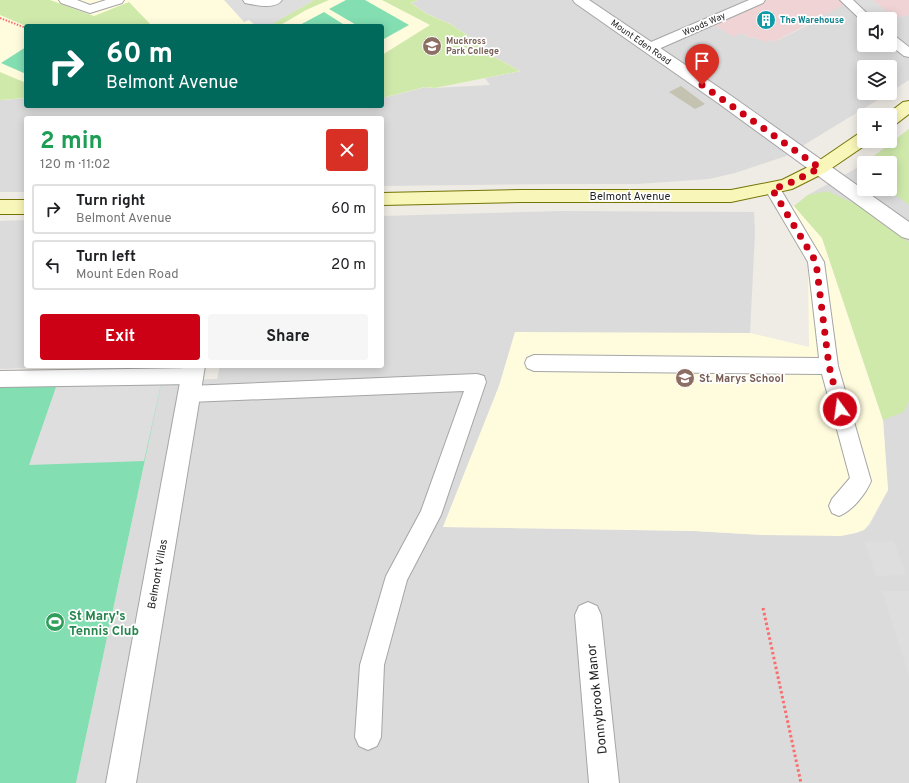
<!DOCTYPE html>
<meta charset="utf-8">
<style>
:root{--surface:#fff;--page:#f6f6f6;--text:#202124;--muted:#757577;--line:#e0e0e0;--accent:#cc0115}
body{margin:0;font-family:Overpass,sans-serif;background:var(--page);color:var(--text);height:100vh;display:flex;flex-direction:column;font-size:15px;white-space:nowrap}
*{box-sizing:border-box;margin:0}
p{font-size:13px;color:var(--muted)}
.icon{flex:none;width:22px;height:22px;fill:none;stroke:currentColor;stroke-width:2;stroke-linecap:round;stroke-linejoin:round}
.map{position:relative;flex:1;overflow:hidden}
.panel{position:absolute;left:24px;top:116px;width:360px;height:252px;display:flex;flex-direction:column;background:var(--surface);border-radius:4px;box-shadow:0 2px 10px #0003}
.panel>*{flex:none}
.hud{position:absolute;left:24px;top:24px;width:360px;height:84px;border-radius:4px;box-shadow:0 2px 10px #0003;background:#00695c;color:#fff;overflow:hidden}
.controls{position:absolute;left:857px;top:12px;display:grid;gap:8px}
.controls a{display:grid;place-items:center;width:40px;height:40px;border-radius:4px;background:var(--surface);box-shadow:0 2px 10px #0003;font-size:20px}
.pin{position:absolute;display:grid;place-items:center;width:34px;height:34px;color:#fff;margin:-41px -17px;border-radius:50% 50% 50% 0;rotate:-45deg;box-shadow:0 0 4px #0007}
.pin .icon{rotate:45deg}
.me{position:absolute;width:44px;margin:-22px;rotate:346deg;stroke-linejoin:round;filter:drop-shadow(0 0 3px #0008)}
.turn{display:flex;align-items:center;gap:14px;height:84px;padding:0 16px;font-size:18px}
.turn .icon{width:52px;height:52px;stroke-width:2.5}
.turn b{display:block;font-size:28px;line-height:34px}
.round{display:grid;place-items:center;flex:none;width:42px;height:42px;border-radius:4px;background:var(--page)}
.head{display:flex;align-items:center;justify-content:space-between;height:68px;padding:0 16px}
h1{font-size:24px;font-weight:700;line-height:30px;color:#1e9e55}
.cta{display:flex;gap:8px;margin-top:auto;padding:8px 16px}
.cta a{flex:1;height:46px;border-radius:4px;background:var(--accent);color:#fff;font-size:16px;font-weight:700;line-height:46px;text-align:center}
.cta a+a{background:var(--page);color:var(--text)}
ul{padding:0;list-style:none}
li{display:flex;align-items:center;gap:12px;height:50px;margin:0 8px 6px;padding:0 8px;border:2px solid var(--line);border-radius:4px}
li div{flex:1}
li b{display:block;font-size:15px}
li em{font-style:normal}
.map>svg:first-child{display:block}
.residential{fill:#dcdbdb}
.commercial{fill:#f0d4d5}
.education{fill:#fffcde}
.construction{fill:#c4c2b0}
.grass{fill:#cfe9ab}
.pitch{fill:#83deb2}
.parking{fill:#dedede}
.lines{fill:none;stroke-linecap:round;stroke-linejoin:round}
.lane-casing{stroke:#a5a5a5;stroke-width:2}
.street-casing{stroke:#a5a5a5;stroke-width:2}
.secondary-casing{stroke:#747505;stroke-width:2}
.path-far1{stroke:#f96d6c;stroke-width:2;stroke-dasharray:1.5 1.5;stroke-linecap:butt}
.path{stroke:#f96d6c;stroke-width:3;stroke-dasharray:2.5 2.5;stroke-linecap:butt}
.lane{fill:#fff;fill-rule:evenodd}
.street{fill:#fff;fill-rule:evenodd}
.secondary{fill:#f9f6b9;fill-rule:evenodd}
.route{stroke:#cc0115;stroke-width:7;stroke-dasharray:0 12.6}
.labels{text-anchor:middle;stroke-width:3.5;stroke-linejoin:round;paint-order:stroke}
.far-culture-label{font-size:9px;font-weight:bold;fill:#0d838f;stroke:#fff;text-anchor:start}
.far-street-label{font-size:9px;fill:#1e1e1e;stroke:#fff}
.far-education-label{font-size:9px;font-weight:bold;fill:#785e54;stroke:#fff;text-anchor:start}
.street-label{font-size:11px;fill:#1e1e1e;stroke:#fff}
.education-label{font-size:11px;font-weight:bold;fill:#785e54;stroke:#fff;text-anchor:start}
.near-leisure-label{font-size:13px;font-weight:bold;fill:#27864d;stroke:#fff;text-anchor:start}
.near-street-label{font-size:13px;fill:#1e1e1e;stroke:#fff}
</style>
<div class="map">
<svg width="909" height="783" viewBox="0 0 909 783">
<rect width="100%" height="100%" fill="#efebe5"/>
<!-- residential -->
<g class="residential">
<path d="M418,0H767L732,16L741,33L750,38L754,37L758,39L770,40L774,42L810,24L831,10L854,0L875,19H864V45H890V19L909,15V80L890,92V67H864V93H889L786,156L735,173L709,179L637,184H553L382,186V118H26V192H0V100L26,98V106H382V98L425,87L435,88L490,85L485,78L520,71L496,58L467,35L450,24L427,14L411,3Z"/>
<path d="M909,129V783H76L162,380L217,379L220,366H382V216L561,211L754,212L755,233L750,333H515L499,386L443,527L694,531L763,535L864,530L870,524L888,490L883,420L822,238L794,206L808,195L864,164V189H890V163H865Z"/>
<path d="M26,220V366H92L0,369V221Z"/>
</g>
<!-- commercial -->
<g class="commercial">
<path d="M767,0H853L774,42L770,40L765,42L754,37L750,38L741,33L733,37L715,25Z"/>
<path d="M854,0H909V15L890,19H875Z"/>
</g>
<!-- education -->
<g class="education">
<path d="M0,0H418L411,3L427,14L450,24L467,35L496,58L520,71L435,88L425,87L382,98V26H26V98L0,100Z"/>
<path d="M794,206L822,238L883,420L888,490L869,524L864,530L856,533L841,536L763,535L694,531L443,527L499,386L515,332L750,333L809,347L808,259L804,258L776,210Z"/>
</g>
<!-- construction -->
<path class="construction" d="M681,86L705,104L695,109L669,92Z"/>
<!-- grass -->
<g class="grass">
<path d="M0,0H50L94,16L129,2L152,26H26L0,15Z"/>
<path d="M314,0H329L306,10L279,26H268Z"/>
<path d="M382,0H418L411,3L427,14L450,24L467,35L496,58L520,71L435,88L425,87L382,98V55L430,25Z"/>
<path d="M0,72L26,83V98L0,100Z"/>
<path d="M909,129V205L888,189H890V163H865Z"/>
<path d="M827,191L858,205L909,242V401L904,412L883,420L822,238L794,206L808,195Z"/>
</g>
<!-- pitch -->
<g class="pitch">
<path d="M346,0H365L409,25L382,40V26H358L329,9Z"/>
<path d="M324,12L346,26H298Z"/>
<path d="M26,47V74L1,63Z"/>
<path d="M162,380L76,783H0V385Z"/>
</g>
<!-- parking -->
<g class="parking">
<path d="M224,0H314L269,26H256L249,20L244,22Z"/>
<path d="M854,0H873L889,13L873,16Z"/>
<path d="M162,380L144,461L29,465L57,384Z"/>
<path d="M894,541L906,575L876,576L865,542Z"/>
<path d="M882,591H909V676Z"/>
</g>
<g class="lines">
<!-- lane casing -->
<g class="lane-casing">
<g id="lane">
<path d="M59,0H77L90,5L106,0H124L122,3L90,13L61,3Z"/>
<path d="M243,0H282C275,10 255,5 245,3Z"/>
<path d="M749,0H765L763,3L654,51H644L642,48L644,45Z"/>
<path d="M840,0H853L873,19H864V22H863Z"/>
<path d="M890,35L895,36L909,47V57L904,56L890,45Z"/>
<path d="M773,184L778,185L824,262L838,366L871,481C866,494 852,511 839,516L832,513L829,506L832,499L850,478L822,374L534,371L527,368L525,363L527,358L534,355L819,358L808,262L765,189L768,185Z"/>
<path d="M192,368L199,370L201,376L199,382L192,384L0,387V371Z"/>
<path d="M477,374L484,376L486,382L441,515L407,580L384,665L381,737L377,746L368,750L359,746L355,737L360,665L386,576L421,511L464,391L189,402L182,400L179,394L182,388L189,386Z"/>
</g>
</g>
<!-- street casing -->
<g class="street-casing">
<g id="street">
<path d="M573,0H589L730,95L909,222V239L902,237L718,103L575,3Z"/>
<path d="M183,366H205L136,783H106Z"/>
<path d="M588,602L597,606L601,615L619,783H589L575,615L579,606Z"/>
</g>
</g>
<!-- secondary casing -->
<g class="secondary-casing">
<g id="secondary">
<path d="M909,101V114L896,124L890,125V115H886L903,102Z"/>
<path d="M864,132V141L870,142L826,172L792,189L731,202H521L382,205V193L521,190H731L782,180L814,164L858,134Z"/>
<rect x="0" y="200" width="26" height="14"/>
</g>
</g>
<!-- path-far1 -->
<path class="path-far1" d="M0,18L26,28"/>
<!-- path -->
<path class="path" d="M763,608L801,783"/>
<!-- lane -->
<use href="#lane" class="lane"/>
<!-- street -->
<use href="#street" class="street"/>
<!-- secondary -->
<use href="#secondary" class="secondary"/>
</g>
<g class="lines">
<!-- route -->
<path class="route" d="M702,85L820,168L786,185L772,189L816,262L829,366L840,409"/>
</g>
<!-- icons -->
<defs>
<g id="building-disc" transform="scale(1)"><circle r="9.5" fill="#0f9aa8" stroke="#fff"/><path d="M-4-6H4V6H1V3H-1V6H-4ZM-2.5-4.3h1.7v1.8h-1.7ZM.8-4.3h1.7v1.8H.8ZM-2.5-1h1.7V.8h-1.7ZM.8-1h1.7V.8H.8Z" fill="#fff"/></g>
<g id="school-disc" transform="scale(1)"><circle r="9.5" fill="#8d6e63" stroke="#fff"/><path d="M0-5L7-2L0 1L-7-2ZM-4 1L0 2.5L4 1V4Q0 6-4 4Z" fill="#fff"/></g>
<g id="stadium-disc" transform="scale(1)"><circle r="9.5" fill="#2e9e5b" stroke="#fff"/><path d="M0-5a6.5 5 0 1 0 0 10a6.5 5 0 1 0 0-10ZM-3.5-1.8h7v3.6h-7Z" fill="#fff"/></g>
</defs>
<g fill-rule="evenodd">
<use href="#building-disc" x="766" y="20"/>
<use href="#school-disc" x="432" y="46"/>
<use href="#school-disc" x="685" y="378"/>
<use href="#stadium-disc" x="55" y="622"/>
</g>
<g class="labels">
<!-- far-culture labels -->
<g class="far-culture-label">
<text x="780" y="23">The Warehouse</text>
</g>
<!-- far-street labels -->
<g class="far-street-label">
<text transform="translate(704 24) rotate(-24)" y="3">Woods Way</text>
<text transform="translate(641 42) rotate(35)" y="3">Mount Eden Road</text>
</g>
<!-- far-education labels -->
<g class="far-education-label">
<text x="446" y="44">Muckross<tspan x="446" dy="10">Park College</tspan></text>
</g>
<!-- street labels -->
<g class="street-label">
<text x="630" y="200">Belmont Avenue</text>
<text transform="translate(157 574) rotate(-80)" y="4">Belmont Villas</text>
</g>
<!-- education labels -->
<g class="education-label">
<text x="699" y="382">St. Marys School</text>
</g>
<!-- near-leisure labels -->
<g class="near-leisure-label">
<text x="69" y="620">St Mary's<tspan x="69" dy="15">Tennis Club</tspan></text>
</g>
<!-- near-street labels -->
<g class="near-street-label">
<text transform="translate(596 699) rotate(-96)" y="5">Donnybrook Manor</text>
</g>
</g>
</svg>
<div class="controls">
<a><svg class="icon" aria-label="sound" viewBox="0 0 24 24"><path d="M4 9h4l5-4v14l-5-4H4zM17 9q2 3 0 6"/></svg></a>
<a><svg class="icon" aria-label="layers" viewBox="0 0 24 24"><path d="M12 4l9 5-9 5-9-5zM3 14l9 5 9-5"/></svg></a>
<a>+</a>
<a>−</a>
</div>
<div class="pin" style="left:702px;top:85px;background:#d93025"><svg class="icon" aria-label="arrive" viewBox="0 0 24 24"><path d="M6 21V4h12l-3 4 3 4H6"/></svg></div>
<svg class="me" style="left:840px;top:409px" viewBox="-20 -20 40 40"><circle r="17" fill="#cc0115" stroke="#fff" stroke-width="3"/><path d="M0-11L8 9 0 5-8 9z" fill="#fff"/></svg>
<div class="hud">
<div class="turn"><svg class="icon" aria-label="right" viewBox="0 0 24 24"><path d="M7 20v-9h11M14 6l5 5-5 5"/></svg><div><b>60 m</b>Belmont Avenue</div></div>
</div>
<section class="panel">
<div class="head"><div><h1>2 min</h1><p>120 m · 11:02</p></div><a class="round" style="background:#d93025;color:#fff"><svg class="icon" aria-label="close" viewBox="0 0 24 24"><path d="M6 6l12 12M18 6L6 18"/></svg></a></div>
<ul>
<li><svg class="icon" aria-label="right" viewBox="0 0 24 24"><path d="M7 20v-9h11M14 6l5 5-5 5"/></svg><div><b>Turn right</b><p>Belmont Avenue</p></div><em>60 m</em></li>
<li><svg class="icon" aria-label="left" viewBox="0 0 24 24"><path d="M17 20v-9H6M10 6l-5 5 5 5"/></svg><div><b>Turn left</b><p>Mount Eden Road</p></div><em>20 m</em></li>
</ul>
<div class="cta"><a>Exit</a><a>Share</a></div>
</section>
</div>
